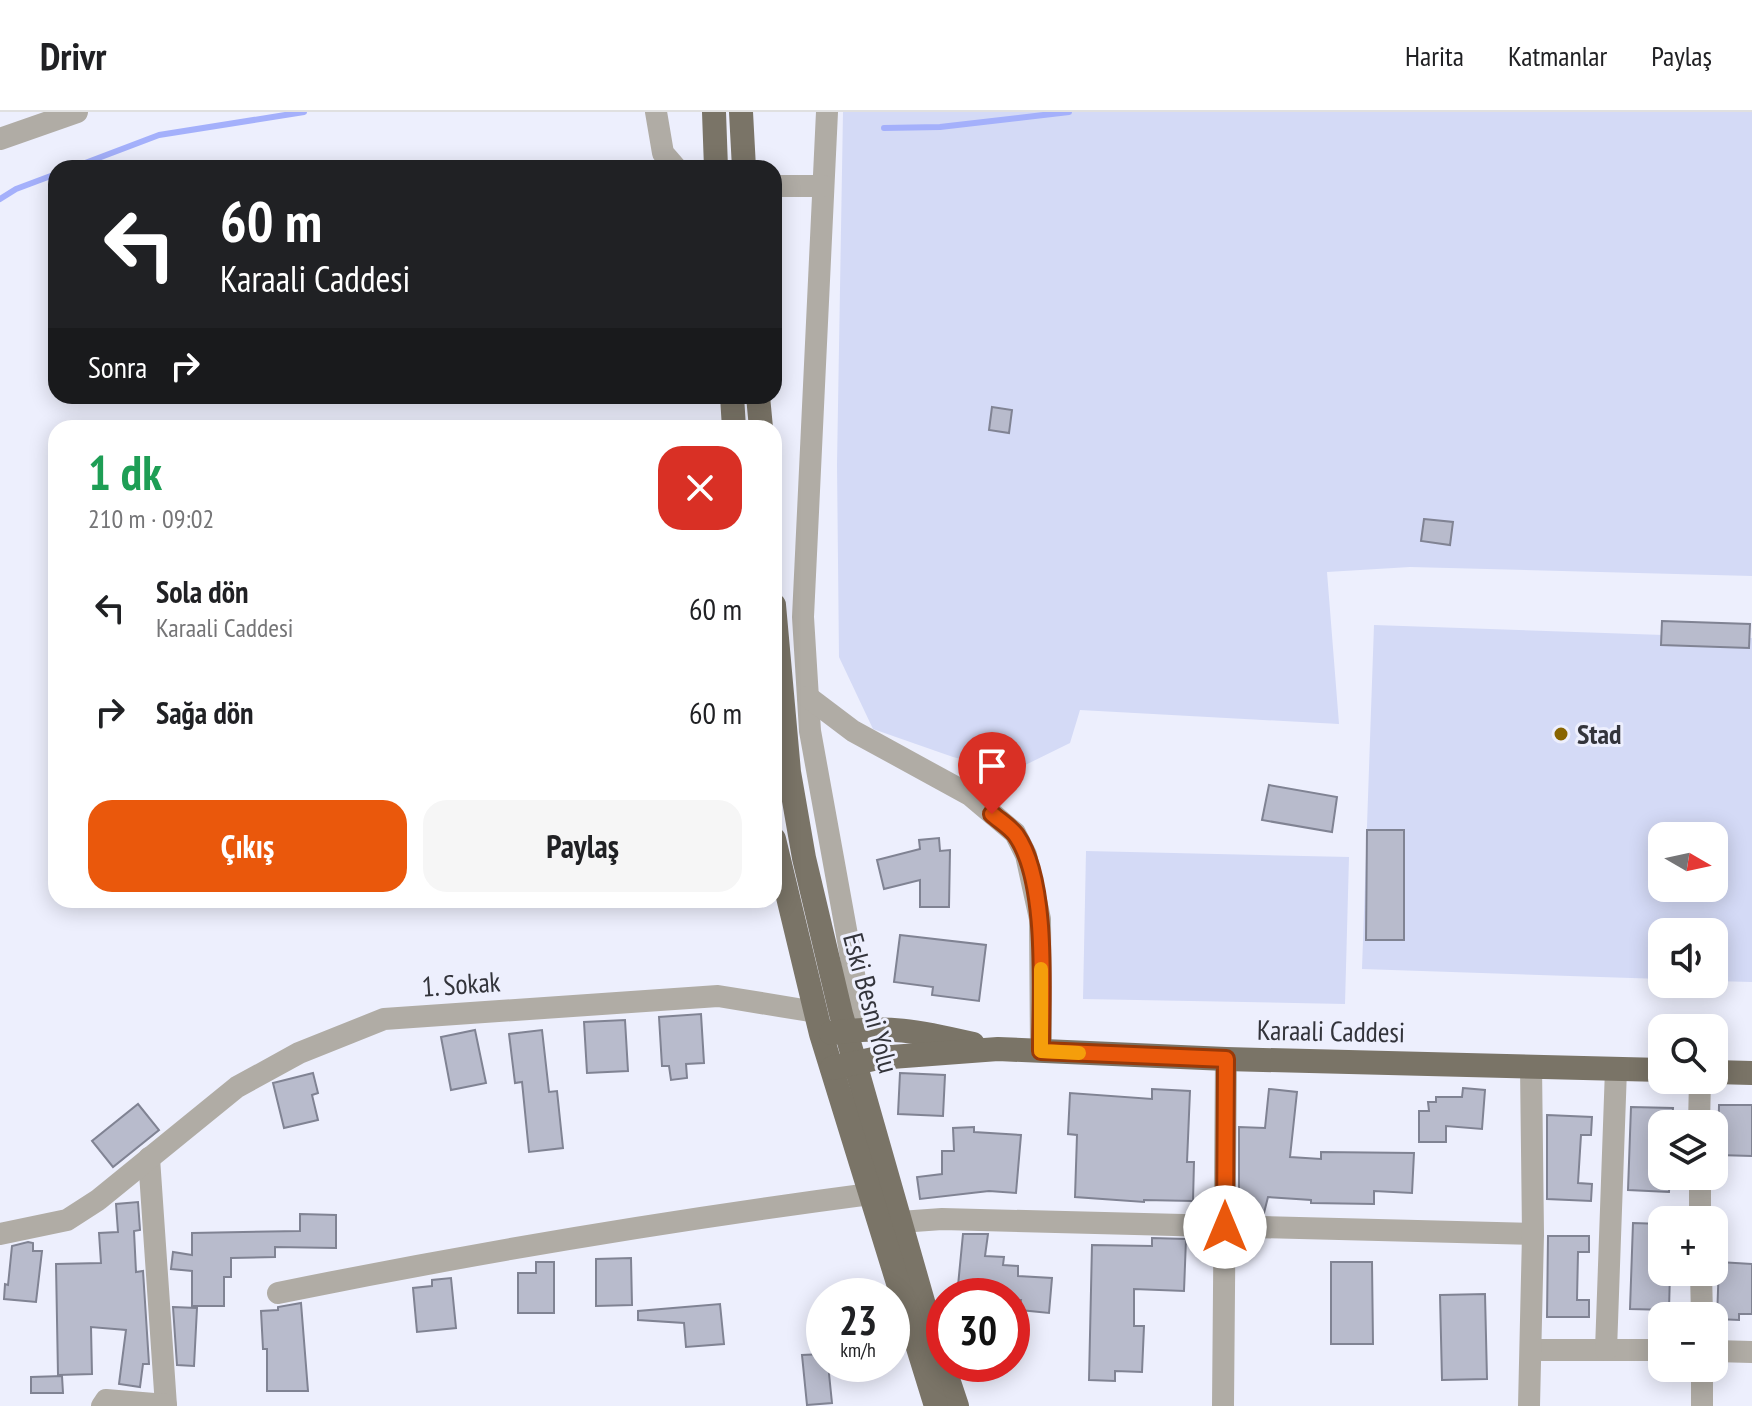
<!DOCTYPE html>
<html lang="tr">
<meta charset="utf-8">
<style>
:root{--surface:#fff;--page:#f6f6f6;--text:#202124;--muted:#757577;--line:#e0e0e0;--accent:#ea580c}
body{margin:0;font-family:"PT Sans Narrow",sans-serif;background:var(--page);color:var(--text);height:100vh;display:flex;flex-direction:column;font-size:30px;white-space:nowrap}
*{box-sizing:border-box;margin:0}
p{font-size:26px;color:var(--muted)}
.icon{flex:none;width:44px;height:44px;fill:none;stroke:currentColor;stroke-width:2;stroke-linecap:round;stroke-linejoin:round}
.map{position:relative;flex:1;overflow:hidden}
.sheet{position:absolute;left:48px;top:308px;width:734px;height:488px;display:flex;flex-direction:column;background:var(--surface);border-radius:24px;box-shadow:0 4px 20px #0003}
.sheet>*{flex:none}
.guide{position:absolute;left:48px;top:48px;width:734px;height:244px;border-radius:24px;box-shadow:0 4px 20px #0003;background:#202124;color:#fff;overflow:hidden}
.needle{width:52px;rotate:99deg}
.tools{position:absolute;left:1648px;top:710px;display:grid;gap:16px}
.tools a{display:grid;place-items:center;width:80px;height:80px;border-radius:16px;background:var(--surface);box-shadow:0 4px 20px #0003;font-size:40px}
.speed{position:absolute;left:806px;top:1166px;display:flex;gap:16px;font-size:40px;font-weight:700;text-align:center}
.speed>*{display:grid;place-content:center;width:104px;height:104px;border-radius:50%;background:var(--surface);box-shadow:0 4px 20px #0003;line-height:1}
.speed small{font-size:20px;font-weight:400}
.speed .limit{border:12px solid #d22;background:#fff;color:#111}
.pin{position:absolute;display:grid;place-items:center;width:68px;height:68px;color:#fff;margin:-82px -34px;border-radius:50% 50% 50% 0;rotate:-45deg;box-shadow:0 0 8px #0007}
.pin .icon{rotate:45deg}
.me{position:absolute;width:88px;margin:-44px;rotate:0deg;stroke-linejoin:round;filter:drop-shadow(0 0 6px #0008)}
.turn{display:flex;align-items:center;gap:28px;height:168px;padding:0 40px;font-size:36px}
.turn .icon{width:104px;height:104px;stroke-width:2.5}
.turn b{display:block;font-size:56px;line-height:68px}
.then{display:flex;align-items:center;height:76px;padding:0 40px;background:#0003;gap:16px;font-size:30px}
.round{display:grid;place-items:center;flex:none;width:84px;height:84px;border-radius:24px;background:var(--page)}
.overview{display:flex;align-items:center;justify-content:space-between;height:136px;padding:0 40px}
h1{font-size:48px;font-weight:700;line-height:60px;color:#1e9e55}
.cta{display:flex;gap:16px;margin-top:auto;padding:16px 40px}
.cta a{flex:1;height:92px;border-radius:24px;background:var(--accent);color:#fff;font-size:32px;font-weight:700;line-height:92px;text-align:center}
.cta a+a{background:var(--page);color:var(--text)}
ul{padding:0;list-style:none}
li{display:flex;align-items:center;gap:24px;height:104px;padding:0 40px}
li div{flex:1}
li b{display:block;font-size:30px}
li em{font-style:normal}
header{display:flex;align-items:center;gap:48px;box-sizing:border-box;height:112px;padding:0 40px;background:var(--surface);border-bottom:2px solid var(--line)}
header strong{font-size:38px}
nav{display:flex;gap:44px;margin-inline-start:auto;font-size:28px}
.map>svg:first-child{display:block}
.green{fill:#d4daf6;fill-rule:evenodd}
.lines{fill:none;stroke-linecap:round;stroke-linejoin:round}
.stream{stroke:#a4b0fb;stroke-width:6}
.building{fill:#b8bbcc;stroke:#808393;stroke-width:2}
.minor{stroke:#b0aca5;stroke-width:22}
.major{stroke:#7a7467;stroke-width:24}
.route-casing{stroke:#983908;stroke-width:20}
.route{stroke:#ea580c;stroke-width:14}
.slow{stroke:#f59e0b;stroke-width:14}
.poi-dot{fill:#896501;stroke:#edeffd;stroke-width:3}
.labels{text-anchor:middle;stroke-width:6;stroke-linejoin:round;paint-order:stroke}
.poi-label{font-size:28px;font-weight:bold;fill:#33343b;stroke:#edeffd;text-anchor:start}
.street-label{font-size:28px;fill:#33343b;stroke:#edeffd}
</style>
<header>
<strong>Drivr</strong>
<nav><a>Harita</a><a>Katmanlar</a><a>Paylaş</a></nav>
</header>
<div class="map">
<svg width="1752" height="1294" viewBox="0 0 1752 1294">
<rect width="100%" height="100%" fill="#edeffd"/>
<!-- green -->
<g class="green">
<path d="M843,0H1752V464L1410,455L1327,460L1339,612L1080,598L1070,631L1011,660L953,645L873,617L839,545L837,353Z"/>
<path d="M1374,513L1752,526V870L1714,869V820H1662V867L1362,857ZM1662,724H1714V776H1662Z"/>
<path d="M1086,739L1349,745L1345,892L1083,887Z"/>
</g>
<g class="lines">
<!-- stream -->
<g class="stream">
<path d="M884,16L940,15L1069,0"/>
<path d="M72,56L159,23L304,0"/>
<path d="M0,87L16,77L56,62"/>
</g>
</g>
<!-- building -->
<g class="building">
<path d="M992,295L1012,298L1009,321L989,318Z"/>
<path d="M1424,407L1453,410L1450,433L1421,429Z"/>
<path d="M1662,509L1750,512L1749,536L1661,533Z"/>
<path d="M1269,673L1337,685L1332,720L1262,708Z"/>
<path d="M1367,718H1404V828H1366Z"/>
<path d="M939,726L940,739L950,738L949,795H920V768L884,777L877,748L920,737L919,728Z"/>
<path d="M900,823L986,833L979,889L932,883L933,875L894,870Z"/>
<path d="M701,902L704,951L686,952L687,966L671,968L669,954H662L659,905Z"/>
<path d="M625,908L628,959L587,961L584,910Z"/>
<path d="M475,918L486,971L451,978L441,925Z"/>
<path d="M542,918L549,980L557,979L563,1036L529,1040L522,970L515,971L509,922Z"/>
<path d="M313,961L318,981L312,983L318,1008L284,1016L273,971Z"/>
<path d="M900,961L945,963L943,1004L898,1002Z"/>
<path d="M1463,976L1485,978L1482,1017L1446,1014V1030H1419V999H1429L1428,990H1436V985H1462Z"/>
<path d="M1152,977L1190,979L1187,1050H1194L1193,1089L1144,1088V1090L1075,1085L1077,1023L1068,1022L1070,981L1152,987Z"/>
<path d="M1269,977L1297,980L1290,1045L1321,1047V1040L1414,1041L1412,1081L1374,1079V1092L1311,1091V1088L1268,1085L1264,1101L1239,1099V1015L1265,1016Z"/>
<path d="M138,992L159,1018L113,1055L92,1029Z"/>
<path d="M1719,993H1752V1044L1718,1043Z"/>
<path d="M1631,995L1673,996L1672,1012H1662V1064H1670L1669,1080L1628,1078Z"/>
<path d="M1547,1003L1592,1005L1591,1023H1581L1578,1071L1592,1072L1591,1089L1547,1087Z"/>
<path d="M974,1015V1020L1021,1023L1016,1081L989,1079L920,1087L917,1065L942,1062V1039H954L953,1016Z"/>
<path d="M138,1090L140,1118L134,1119L136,1160L143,1159L149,1252H143L140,1275L119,1272L126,1218L91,1215L92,1262L58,1263L56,1152L101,1151L99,1121L118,1120L116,1092Z"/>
<path d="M300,1102L336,1103V1136L275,1135V1145L231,1146V1165H224V1194H192V1159L171,1157L173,1140L192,1143V1121L300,1119Z"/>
<path d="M1633,1111L1662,1112V1160H1670L1669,1198L1630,1197Z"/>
<path d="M963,1122H988L985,1144L1004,1145L1003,1153L1018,1154V1164L1052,1166L1049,1201L1020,1198L1021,1188H1012V1184H957Z"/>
<path d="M1548,1124H1589V1140H1578L1577,1188H1589V1205H1547Z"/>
<path d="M1152,1126L1186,1127L1184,1179L1134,1177V1214H1144L1142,1260L1115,1259V1269L1089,1268L1092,1133L1152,1134Z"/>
<path d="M28,1130L33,1131V1139H42L36,1190L4,1187L5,1172L8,1173L12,1134Z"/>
<path d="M631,1146L632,1193L596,1194V1147Z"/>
<path d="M536,1150H554V1201H518V1161H536Z"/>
<path d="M1331,1150H1372L1373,1232H1331Z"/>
<path d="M1719,1150L1752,1152V1202H1739V1208L1717,1207Z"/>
<path d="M451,1166L456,1216L417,1220L413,1176L432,1174V1168Z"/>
<path d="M1485,1182L1487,1267L1442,1268L1440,1183Z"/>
<path d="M301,1191L308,1279H267V1237H263L261,1199L278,1198V1195Z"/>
<path d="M720,1192L724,1232L686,1235L684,1211L638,1208V1199Z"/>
<path d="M173,1195L197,1196L194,1254L177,1253Z"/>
<path d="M824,1242V1252H828L832,1291L807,1293L802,1243Z"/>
<path d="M62,1264L63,1281H31V1265Z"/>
</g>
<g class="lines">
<!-- minor -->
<g class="minor">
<path d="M656,0L663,41L676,56"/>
<path d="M827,0L803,505L810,619L864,917"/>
<path d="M0,27L77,0"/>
<path d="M774,74H823"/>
<path d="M808,585L853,619L970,683L1015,721L1026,743L1040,807L1041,939"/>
<path d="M1699,1012L1700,968"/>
<path d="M149,1046L166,1294"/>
<path d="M1700,1064V1108"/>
<path d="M900,1110L942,1107L1533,1122"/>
<path d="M0,1122L67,1108L98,1088L237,975L299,941L384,907L718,884L816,900"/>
<path d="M1701,1160L1702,1204"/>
<path d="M278,1181C474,1141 672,1108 870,1082"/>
<path d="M1531,1238H1662"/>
<path d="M1606,1238L1616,957"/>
<path d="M1714,1239L1752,1240"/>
<path d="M102,1294L106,1288L166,1293"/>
<path d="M1223,1294L1226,947"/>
<path d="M1529,1294L1533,1122L1531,954"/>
<path d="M1702,1294V1256"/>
</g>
<!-- major -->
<g class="major">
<path d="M714,0L716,56"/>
<path d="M741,0L744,56"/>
<path d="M732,284L734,316"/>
<path d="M758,284L761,316"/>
<path d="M774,493L789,660L804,746L841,902L928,1207L957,1294"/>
<path d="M774,727L821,922L936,1294"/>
<path d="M831,921C888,913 918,919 973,932"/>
<path d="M832,956L878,946L998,937L1226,947L1662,958"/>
<path d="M1714,960L1752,961"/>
</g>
</g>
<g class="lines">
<!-- route casing -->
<g class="route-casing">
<path id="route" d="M992,702C1000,709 1010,715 1016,723C1049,770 1041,882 1041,939L1226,947L1225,1115"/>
</g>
<!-- route -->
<use href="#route" class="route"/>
<!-- slow -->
<path class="slow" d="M1041,857V939L1079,941"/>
</g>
<!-- markers -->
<circle class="poi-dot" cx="1561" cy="622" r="8"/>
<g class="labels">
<!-- poi labels -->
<g class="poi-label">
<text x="1577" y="632">Stad</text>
</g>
<!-- street labels -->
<g class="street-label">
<text transform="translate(461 872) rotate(-4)" y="10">1. Sokak</text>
<text transform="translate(871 891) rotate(75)" y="10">Eski Besni Yolu</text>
<text transform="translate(1331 919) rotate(1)" y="10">Karaali Caddesi</text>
</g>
</g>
</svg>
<div class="tools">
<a><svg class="needle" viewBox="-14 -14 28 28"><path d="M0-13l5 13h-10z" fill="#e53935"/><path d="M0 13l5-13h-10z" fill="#757577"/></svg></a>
<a><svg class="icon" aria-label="sound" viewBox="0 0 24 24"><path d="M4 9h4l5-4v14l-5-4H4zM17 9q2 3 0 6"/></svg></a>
<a><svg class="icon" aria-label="search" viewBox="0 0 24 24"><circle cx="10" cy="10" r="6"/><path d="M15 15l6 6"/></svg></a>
<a><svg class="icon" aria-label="layers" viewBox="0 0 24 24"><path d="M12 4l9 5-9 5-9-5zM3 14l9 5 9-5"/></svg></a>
<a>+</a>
<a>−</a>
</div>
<div class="speed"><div>23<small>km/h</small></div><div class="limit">30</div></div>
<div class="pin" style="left:992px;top:702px;background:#d93025"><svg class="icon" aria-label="arrive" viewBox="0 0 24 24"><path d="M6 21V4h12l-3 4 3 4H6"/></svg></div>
<svg class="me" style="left:1225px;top:1115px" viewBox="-20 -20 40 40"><circle r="19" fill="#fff"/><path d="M0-13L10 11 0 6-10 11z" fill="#ea580c"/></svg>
<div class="guide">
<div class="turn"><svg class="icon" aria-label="left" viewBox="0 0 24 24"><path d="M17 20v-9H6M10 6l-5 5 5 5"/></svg><div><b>60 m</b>Karaali Caddesi</div></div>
<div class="then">Sonra<svg class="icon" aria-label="right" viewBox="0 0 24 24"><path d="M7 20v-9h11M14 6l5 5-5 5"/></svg></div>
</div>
<section class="sheet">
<div class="overview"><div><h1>1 dk</h1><p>210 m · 09:02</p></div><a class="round" style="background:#d93025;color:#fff"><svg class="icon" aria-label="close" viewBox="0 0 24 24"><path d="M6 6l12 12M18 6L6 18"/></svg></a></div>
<ul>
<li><svg class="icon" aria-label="left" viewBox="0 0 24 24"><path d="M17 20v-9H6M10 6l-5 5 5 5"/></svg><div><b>Sola dön</b><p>Karaali Caddesi</p></div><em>60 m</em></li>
<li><svg class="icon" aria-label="right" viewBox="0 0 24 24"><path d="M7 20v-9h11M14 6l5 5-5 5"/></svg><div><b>Sağa dön</b></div><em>60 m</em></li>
</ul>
<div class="cta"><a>Çıkış</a><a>Paylaş</a></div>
</section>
</div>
